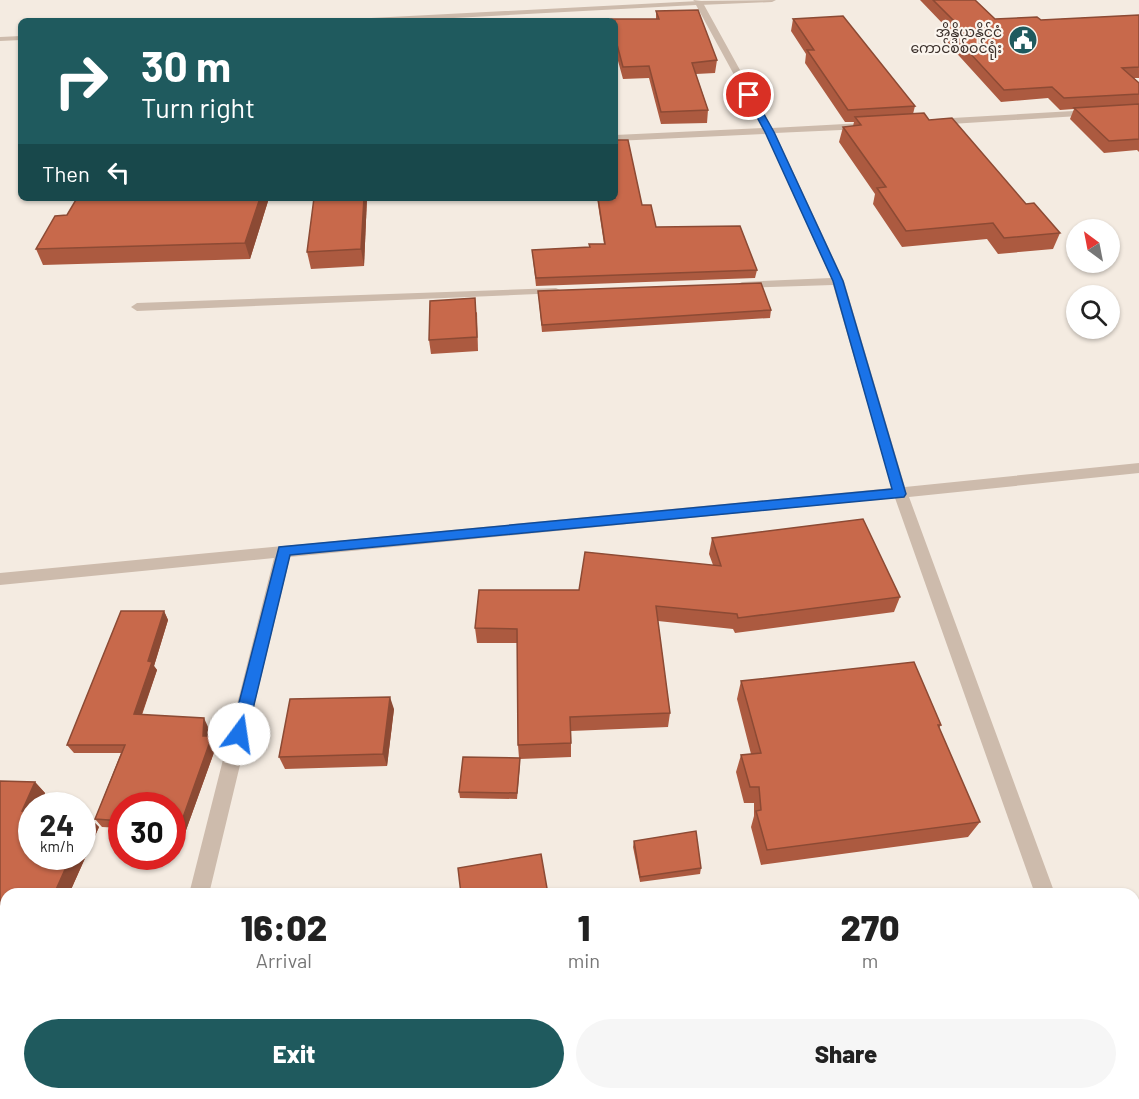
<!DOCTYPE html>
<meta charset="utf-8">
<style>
:root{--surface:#fff;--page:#f6f6f6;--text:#222;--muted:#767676;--accent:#1f5a5e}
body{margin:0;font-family:Barlow,"Noto Sans Myanmar",sans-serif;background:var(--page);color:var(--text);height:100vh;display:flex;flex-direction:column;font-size:22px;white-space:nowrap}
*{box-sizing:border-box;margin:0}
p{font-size:20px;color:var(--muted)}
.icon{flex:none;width:33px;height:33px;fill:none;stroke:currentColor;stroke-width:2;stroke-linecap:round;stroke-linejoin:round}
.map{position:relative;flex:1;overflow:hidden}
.sheet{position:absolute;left:0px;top:888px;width:1140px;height:212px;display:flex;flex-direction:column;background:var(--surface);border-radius:18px 18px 0 0;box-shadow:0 2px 4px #0004}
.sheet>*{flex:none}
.top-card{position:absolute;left:18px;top:18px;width:600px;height:183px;border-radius:9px;box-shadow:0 2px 4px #0004;background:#1f5a5e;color:#fff;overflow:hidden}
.needle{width:39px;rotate:328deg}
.fabs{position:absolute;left:1066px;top:219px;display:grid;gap:12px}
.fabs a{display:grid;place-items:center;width:54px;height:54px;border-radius:50%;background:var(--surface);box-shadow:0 2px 4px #0004;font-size:30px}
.speed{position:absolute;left:18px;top:792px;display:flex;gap:12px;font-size:30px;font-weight:700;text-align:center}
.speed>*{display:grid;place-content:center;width:78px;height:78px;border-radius:50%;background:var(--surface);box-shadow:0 2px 4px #0004;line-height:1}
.speed small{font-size:15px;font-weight:400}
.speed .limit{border:9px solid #d22;background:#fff;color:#111}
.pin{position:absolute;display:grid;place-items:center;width:51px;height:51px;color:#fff;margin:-26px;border:3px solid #fff;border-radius:50%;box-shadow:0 2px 6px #0007}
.me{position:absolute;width:66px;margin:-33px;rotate:14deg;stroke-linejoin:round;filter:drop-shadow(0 0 4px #0008)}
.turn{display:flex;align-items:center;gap:21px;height:126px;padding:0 24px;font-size:27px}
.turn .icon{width:78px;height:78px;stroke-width:2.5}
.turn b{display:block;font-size:42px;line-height:51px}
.then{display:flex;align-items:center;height:57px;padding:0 24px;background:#0003;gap:12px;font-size:22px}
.eta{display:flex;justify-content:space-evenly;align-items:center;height:102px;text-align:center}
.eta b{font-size:36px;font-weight:800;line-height:42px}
.button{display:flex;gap:12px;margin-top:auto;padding:12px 24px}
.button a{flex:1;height:69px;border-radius:36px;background:var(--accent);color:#fff;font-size:24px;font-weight:800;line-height:69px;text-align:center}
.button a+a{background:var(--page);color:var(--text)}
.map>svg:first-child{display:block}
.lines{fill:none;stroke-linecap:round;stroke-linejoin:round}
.minor{fill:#cdbbac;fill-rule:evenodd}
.tertiary{fill:#cdbbac;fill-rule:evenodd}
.wall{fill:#ac5a40}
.shaded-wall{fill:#8c4a34}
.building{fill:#c8694b;stroke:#8c4a34;stroke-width:1.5}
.route{fill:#1a73e8;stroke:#114b97;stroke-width:1.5}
.labels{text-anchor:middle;stroke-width:4.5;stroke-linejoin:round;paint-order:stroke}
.far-poi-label{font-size:14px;fill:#3b302b;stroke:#fbf5ee;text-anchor:end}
</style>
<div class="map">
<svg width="1139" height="1099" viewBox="0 0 1139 1099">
<rect width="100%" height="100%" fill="#f4ebe1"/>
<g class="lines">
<!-- minor -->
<g class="minor">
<path d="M699,1L703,3L772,128L863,123L868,126L863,129L775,133L844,281L905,487L1139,463V473L909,497L1055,894H1035L895,498L290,557L209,894H189L274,558L0,585V573L892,488L833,285L742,288L736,285L742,282L831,278L766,134L615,141V135L763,128L696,5L398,21H348L352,19Z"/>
<path d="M21,36V40L0,41V37Z"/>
<path d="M1091,110L1094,111V115L935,125L930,122L935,119Z"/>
<path d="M556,288L562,291L560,293L137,311L131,307L137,303Z"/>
<path d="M1134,1091L1137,1099H1115L1113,1094H1134Z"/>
<path d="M857,1094H904L902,1099H855Z"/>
</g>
<!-- tertiary -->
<path class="tertiary" d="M693,0L701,1L776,0L772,2L699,5Z"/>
</g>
<!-- wall -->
<g class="wall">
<path d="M920,0H975L995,19L1041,20L1139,15V78H1134L1139,83V152L1137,150L1104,153L1070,119L1074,109L1060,110L1048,98L1001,102L941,36L944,25Z"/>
<path d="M656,11L717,60L715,73L696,74L708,110L707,123L661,124L649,78L623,79L615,50V21H610L611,19H656Z"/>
<path d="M793,19L915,106L913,114L929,120L1060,233L1053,249L998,254L987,239L902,247L873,204L875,194L839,142L843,127L853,126L854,122H845L805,63L806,54L791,31Z"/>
<path d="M269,198L250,259L43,265L36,249L67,215Z"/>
<path d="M367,198L364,266L311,269L307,252Z"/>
<path d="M597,198H615L642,205L656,227L757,270L755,278L536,286L532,250L589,247V244H604Z"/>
<path d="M538,291L771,310L770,318L542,332Z"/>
<path d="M477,312L478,351L431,354L429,340Z"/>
<path d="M712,538L900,597L894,612L735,633L733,629L658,621L670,713L668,727L571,731V757L520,759V764L517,799L460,798L459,792L519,758L518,745L517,643H477L475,628L579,590L713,565L709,554Z"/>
<path d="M164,611L168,620L154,666L157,670L142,715L208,727V736H212L217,744L185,833L172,832V806H122V828L102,827L95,819L121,753H74L67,745Z"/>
<path d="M741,681L941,725L939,728L980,822L968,837L761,865L751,827L754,816V803H744L736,772L741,755L751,754L737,699Z"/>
<path d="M394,709L387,766L285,769L279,757Z"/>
<path d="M0,781L35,782L45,793L40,806H32V856L89,817L99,827L69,894H6V987L0,986Z"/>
<path d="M634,841L701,868L700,874L640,882L633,847Z"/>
<path d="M1139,907V950L1134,940V908Z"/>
<path d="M709,1094H861L862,1095L895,1099H782L781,1095L760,1099H710Z"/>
</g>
<!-- shaded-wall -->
<g class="shaded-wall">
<path d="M260,198H269L250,259L245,243Z"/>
<path d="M364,198H367L364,266L361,249Z"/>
<path d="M164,611L168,620L154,666L157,670L139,722L134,714L148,661Z"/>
<path d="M390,697L394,709L387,766L383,754Z"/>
<path d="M204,718L208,727V744L203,736Z"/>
<path d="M212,736L217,744L185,833L180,826Z"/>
<path d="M35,782L45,793L40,806H32V820L22,811Z"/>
<path d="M89,817L99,827L69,894H54L71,856H82V832Z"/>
<rect x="373" y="1094" width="5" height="5"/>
</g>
<!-- building -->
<g class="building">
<path d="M933,0H975L995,19L1037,17L1041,20L1139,15V67L1122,68L1139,83V94L1064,98L1052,87L1004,90L944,25L957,24Z"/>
<path d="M698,10L717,60L692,63L708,110L661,112L649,66L623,67L615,37V21H611V19H659L656,11Z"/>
<path d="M843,16L915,106L848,110L807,50H814L793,19Z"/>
<path d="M386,20V21H364Z"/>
<path d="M1139,104V139L1109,141L1074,108Z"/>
<path d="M924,113L929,120L952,118L1026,204L1034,203L1060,233L1004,238L993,223L906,231L877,188L886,187L843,127L861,125L855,117Z"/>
<path d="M615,140H628L642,205H651L656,227L740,226L757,270L536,278L532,250L590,247L589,244H605L598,198H615Z"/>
<path d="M77,198H260L245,243L36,249L55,216L67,215Z"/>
<path d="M314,198H364L361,249L307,252Z"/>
<path d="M761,283L771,310L542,325L538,291Z"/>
<path d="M475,298L477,337L429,340L430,301Z"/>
<path d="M863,519L900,597L738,618L737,614L656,606L670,713L570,717L571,743L518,745L517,629L475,628L479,590H579L585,552L721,566L712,538Z"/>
<path d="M121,611H164L148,661L152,662L134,714L204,718L203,736H212L180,826L172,825V806H122V821L95,819L125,745H67Z"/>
<path d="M914,662L941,725H938L980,822L767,850L756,811L761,810L759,787H750L741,755L761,753L741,681Z"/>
<path d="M390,697L383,754L279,757L290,699Z"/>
<path d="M463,757L520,758L517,793L459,792Z"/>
<path d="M0,781L35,782L22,811L32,812V856H71L54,894H6V980L0,979Z"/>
<path d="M82,816L89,817L82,832Z"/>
<path d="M696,831L701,868L640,877L634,841Z"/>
<path d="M541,854L548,894H461L458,868Z"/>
<path d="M1139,907V917L1134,908Z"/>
<path d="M0,1058L6,1059V1094H126L150,1095L151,1094H373V1099H0Z"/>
<rect x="466" y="1094" width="114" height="5"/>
<path d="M714,1094H760L729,1099H715Z"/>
<path d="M787,1094H861L862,1095H894L895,1099H789Z"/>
</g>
<!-- route -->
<path class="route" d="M746,93H752L774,132L843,281L906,494L904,497L290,555L247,734L244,739L239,741L233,739L231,734L279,547L892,489L833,281L765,132L745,95Z"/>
<!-- icons -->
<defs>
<g id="civic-disc" transform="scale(1.5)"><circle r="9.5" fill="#1f5a5e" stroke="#fbf5ee"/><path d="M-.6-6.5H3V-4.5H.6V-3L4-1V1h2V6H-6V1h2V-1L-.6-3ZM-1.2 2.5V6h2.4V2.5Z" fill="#fff"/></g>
</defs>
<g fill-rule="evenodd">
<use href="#civic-disc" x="1023" y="40"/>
</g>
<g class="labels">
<!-- far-poi labels -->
<g class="far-poi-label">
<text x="1002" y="37">အိန္ဒိယနိုင်ငံ<tspan x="1002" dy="16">ကောင်စစ်ဝင်ရုံး</tspan></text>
</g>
</g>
</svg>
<div class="fabs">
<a><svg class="needle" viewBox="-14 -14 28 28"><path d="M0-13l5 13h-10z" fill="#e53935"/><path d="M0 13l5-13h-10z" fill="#767676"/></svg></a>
<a><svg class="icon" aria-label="search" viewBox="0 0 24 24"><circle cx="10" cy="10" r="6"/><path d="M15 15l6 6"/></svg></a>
</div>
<div class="speed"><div>24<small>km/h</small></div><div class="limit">30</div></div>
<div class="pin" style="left:749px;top:95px;background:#d93025"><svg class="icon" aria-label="arrive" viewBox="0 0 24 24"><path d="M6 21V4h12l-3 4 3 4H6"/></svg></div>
<svg class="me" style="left:239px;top:734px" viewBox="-20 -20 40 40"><circle r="19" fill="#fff"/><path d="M0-13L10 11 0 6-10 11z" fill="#1a73e8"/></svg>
<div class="top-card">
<div class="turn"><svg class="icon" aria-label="right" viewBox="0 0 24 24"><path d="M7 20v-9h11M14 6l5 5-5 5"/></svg><div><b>30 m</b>Turn right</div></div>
<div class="then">Then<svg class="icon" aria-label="left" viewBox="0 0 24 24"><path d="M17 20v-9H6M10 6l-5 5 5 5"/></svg></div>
</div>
<section class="sheet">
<div class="eta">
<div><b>16:02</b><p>Arrival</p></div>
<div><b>1</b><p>min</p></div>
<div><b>270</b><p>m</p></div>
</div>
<div class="button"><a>Exit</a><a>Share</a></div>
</section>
</div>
